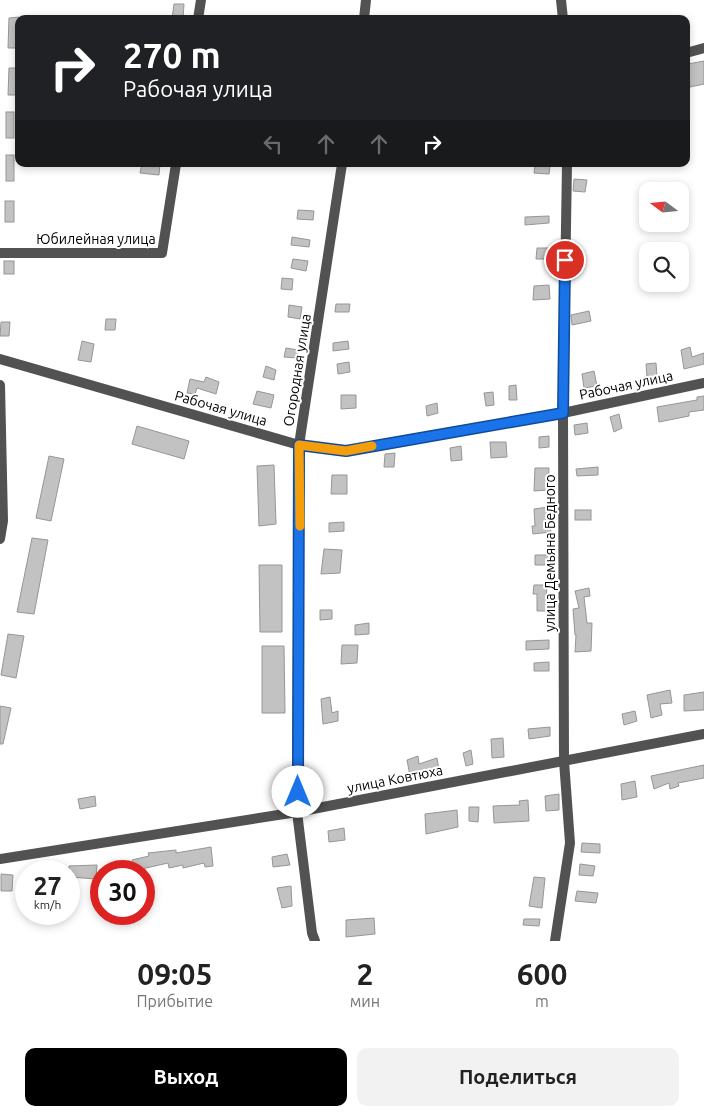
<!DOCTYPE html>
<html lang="ru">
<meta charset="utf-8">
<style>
:root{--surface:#fff;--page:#f2f2f2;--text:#222;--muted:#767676;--accent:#000}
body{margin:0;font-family:Ubuntu,sans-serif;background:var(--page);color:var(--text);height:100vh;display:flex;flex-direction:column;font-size:19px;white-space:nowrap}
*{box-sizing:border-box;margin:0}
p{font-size:16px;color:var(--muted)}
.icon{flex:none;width:28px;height:28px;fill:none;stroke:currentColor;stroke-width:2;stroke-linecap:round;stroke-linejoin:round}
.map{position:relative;height:941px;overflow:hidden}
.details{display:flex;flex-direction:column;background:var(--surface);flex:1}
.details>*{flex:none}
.top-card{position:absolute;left:15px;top:15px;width:675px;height:152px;border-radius:10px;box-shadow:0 2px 8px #0003;background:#202124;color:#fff;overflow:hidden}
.needle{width:32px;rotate:286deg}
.fabs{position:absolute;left:639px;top:182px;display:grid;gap:10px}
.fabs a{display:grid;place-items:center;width:50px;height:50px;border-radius:10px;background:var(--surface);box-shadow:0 2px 8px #0003;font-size:25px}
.speed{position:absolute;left:15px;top:860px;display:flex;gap:10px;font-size:25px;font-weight:700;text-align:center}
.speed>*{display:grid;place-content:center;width:65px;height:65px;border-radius:50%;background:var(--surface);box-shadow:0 2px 8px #0003;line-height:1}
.speed small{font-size:12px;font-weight:400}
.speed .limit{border:8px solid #d22;background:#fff;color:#111}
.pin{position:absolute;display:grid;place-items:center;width:42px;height:42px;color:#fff;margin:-21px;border:2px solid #fff;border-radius:50%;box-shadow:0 1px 5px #0007}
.me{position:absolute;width:55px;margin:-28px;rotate:0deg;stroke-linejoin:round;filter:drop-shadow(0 0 4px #0008)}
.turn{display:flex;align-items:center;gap:18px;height:105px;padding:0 25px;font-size:22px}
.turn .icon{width:65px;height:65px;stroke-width:2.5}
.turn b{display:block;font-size:35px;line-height:42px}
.lanes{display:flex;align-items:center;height:48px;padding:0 25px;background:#0003;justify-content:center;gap:25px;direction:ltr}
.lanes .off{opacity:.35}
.eta{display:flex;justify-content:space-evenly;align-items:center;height:85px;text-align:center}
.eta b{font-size:30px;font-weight:600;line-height:35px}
.button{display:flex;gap:10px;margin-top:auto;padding:10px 25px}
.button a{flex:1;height:58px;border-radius:10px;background:var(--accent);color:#fff;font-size:20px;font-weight:600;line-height:58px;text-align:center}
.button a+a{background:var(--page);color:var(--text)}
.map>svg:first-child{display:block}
.building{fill:#c2c2c2;stroke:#969696}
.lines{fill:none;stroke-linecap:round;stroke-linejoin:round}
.street{stroke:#525252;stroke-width:10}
.route-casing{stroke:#114b97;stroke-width:12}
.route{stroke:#1a73e8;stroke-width:9}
.slow{stroke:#f59e0b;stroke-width:9}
.labels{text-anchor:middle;stroke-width:4;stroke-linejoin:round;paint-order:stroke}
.street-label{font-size:14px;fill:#000;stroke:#fff}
</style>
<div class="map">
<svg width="704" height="941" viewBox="0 0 704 941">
<rect width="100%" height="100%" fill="#fff"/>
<!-- building -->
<g class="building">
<path d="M174,4H184L183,19H172Z"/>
<path d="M19,17V48H8L9,18Z"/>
<path d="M704,61V84L690,87L688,64Z"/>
<path d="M9,68H19V95H8Z"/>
<rect x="6" y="112" width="8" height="26"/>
<rect x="6" y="155" width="8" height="26"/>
<path d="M142,164H160L159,175L140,173Z"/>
<path d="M535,165L550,166L549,174L534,173Z"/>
<path d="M574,179L587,180L585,192L573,191Z"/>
<rect x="5" y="201" width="9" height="21"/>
<path d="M298,210L314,211L313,220L297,219Z"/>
<path d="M549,216V223L525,225V217Z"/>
<path d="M292,237L310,240L309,247L291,245Z"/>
<path d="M537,248H549V259H536Z"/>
<path d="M293,259L308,261L306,271L291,268Z"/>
<rect x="4" y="261" width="10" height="13"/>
<path d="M282,278L293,279L292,290L281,289Z"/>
<path d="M549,285L550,299L533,300L534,286Z"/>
<path d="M336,304H350L349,312H335Z"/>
<path d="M289,305L302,307L300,319L288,317Z"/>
<path d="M589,311L591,321L572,325L571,315Z"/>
<path d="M106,319H116L115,330H105Z"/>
<path d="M1,322H10L9,336H0Z"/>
<path d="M82,341L94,344L91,362L78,360Z"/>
<path d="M348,341L349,349L333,351V343Z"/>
<path d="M690,347L692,357L704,353V364L684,369L681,350Z"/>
<path d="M286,348L298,350L297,358L284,357Z"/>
<path d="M349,362L350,372L338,374L337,364Z"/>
<path d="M656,363L657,376L647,377L646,364Z"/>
<path d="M266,366L276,370L274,380L263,377Z"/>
<path d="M594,371L597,386L584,388L582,374Z"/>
<path d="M206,377L219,382L216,394L197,388L195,394L187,393L190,379L204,382Z"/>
<path d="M516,385L517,400H509V386Z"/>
<path d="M257,391L274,395L271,408L253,404Z"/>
<path d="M493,392L494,405L486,406L484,393Z"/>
<path d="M341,395H356V408L341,409Z"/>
<path d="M704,396V410L689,412V416L659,422L657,407L697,400V397Z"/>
<path d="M437,403L438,413L427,416L426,406Z"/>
<path d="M619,414L622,428L614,432L610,417Z"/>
<path d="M587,423L588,433L575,435L574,425Z"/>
<path d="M137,426L189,441L184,459L132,444Z"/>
<path d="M549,436V447L539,448V437Z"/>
<path d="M490,442H506L507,457L491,458Z"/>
<path d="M461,446L462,460L451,461L450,448Z"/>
<path d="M395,453L394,467H384L385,454Z"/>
<path d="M49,456L64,459L51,521L36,518Z"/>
<path d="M274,465L276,524L259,526L257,466Z"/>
<path d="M598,467V475L577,476L576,469Z"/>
<path d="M535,468H549L548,490L534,491Z"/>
<path d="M332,475H347V494H331Z"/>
<path d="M548,507L551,532L533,534L532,526H535L534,509Z"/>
<rect x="575" y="510" width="16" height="10"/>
<path d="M344,522V531L329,532V523Z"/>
<path d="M32,538L48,540L34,614L17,612Z"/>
<path d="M324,549L342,550L340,573L321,574Z"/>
<path d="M535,555H550L549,565H535Z"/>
<path d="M259,565H282V632H260Z"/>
<path d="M534,585H547L546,602H551L550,611H537V594H533Z"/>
<path d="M589,588L590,596L584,597L587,623H592L591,651L575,652L576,635H575L573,609L579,608L575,591Z"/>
<path d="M320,610H332V619L320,620Z"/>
<path d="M369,623V634L355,635V625Z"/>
<path d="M8,634L24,636L16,678L1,675Z"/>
<path d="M549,640V649L526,650V641Z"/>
<path d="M342,645H358L357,663L341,664Z"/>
<path d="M262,646H284L285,713H262Z"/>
<path d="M549,662V671H534V663Z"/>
<path d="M670,690L672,703L660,704L662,715L651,718L647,695Z"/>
<path d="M704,692V710L684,711V695Z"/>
<path d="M330,697L332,713L338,711V721L323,724L321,699Z"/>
<path d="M0,706L11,708L3,744H0Z"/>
<path d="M635,711L637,721L624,725L622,714Z"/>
<path d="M550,727V736L529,739L528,729Z"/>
<path d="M503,738L504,757L492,758L491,739Z"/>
<path d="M471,750L473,764L466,766L463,753Z"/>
<path d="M418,756L419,764L437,758L439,770L426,772V770L410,776L407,760Z"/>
<path d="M704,765V778L678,783L679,786L670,789L669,783L654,789L651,776Z"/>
<path d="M635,781L637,797L622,800L621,784Z"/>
<path d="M559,794V810L546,811L545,796Z"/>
<path d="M95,796L96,806L80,809L78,799Z"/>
<path d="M528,800L529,821L494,823L493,806L520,805L519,801Z"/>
<path d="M469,807H479L478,822L469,821Z"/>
<path d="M457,810L458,827L426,834L425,814Z"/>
<path d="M344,828L345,840L329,842L328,831Z"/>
<path d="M582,843L600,844V853L581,852Z"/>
<path d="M211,847L213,866L205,867L204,863L183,868V865L169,868L168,863L133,871H111V868L133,864L132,860L149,856L148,853L176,850V853Z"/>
<path d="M287,854L290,865L273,867L272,857Z"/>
<path d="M580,864L595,866L593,876L579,875Z"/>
<path d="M97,865L96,879L69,877V866Z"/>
<path d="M1,874L13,875L12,891H1Z"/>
<path d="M534,877L545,878L542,908L529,906Z"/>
<path d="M291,886L292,906L282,908L277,888Z"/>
<path d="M577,891L598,893L596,903L575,901Z"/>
<path d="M374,918L375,934L346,937V920Z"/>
<path d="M524,919H540L539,926L523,925Z"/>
</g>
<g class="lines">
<!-- street -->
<g class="street">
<path d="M561,0L563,19"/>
<path d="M198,19L201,0"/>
<path d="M364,19L366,0"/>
<path d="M686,53L704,48"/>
<path d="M0,253H162L176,164"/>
<path d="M0,359L299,445L346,451L563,413L704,383"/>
<path d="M0,385L3,521L0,539"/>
<path d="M0,859L297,812L704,734"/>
<path d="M315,941L312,933L297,812L299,445L342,164"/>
<path d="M555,941L570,843L564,761L563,413L567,164"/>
</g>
</g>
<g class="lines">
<!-- route casing -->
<g class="route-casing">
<path id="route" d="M298,792L299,445L346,451L563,413L565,260"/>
</g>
<!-- route -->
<use href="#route" class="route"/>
<!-- slow -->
<path class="slow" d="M300,526L299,445L346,451L372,446"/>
</g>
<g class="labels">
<!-- street labels -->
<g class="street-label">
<text x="96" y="244">Юбилейная улица</text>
<text transform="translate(297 370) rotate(-81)" y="5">Огородная улица</text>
<text transform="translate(626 385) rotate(-12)" y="5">Рабочая улица</text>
<text transform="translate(221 408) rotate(16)" y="5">Рабочая улица</text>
<text transform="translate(550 553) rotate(-90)" y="5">улица Демьяна Бедного</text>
<text transform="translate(395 779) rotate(-11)" y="5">улица Ковтюха</text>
</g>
</g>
</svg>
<div class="fabs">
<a><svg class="needle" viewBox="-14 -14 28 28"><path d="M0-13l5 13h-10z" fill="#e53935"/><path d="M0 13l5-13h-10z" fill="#767676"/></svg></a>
<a><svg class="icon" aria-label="search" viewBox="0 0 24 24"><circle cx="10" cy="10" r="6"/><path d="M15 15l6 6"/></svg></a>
</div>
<div class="speed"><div>27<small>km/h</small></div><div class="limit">30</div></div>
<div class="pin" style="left:565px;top:260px;background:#d93025"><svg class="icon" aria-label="arrive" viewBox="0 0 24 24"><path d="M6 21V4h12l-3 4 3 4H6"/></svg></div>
<svg class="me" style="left:298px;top:792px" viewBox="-20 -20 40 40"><circle r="19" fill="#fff"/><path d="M0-13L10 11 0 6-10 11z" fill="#1a73e8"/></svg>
<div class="top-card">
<div class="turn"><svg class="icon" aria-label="right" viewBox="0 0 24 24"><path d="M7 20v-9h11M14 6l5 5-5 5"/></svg><div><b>270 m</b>Рабочая улица</div></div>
<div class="lanes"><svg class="icon off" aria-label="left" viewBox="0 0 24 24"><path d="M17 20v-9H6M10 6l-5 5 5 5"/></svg><svg class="icon off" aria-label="ahead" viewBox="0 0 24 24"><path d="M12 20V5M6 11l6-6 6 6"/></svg><svg class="icon off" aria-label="ahead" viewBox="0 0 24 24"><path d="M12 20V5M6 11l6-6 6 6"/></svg><svg class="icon" aria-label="right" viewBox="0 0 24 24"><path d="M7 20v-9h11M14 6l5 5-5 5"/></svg></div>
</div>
</div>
<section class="details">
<div class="eta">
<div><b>09:05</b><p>Прибытие</p></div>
<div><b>2</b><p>мин</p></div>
<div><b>600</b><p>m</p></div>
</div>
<div class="button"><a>Выход</a><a>Поделиться</a></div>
</section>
